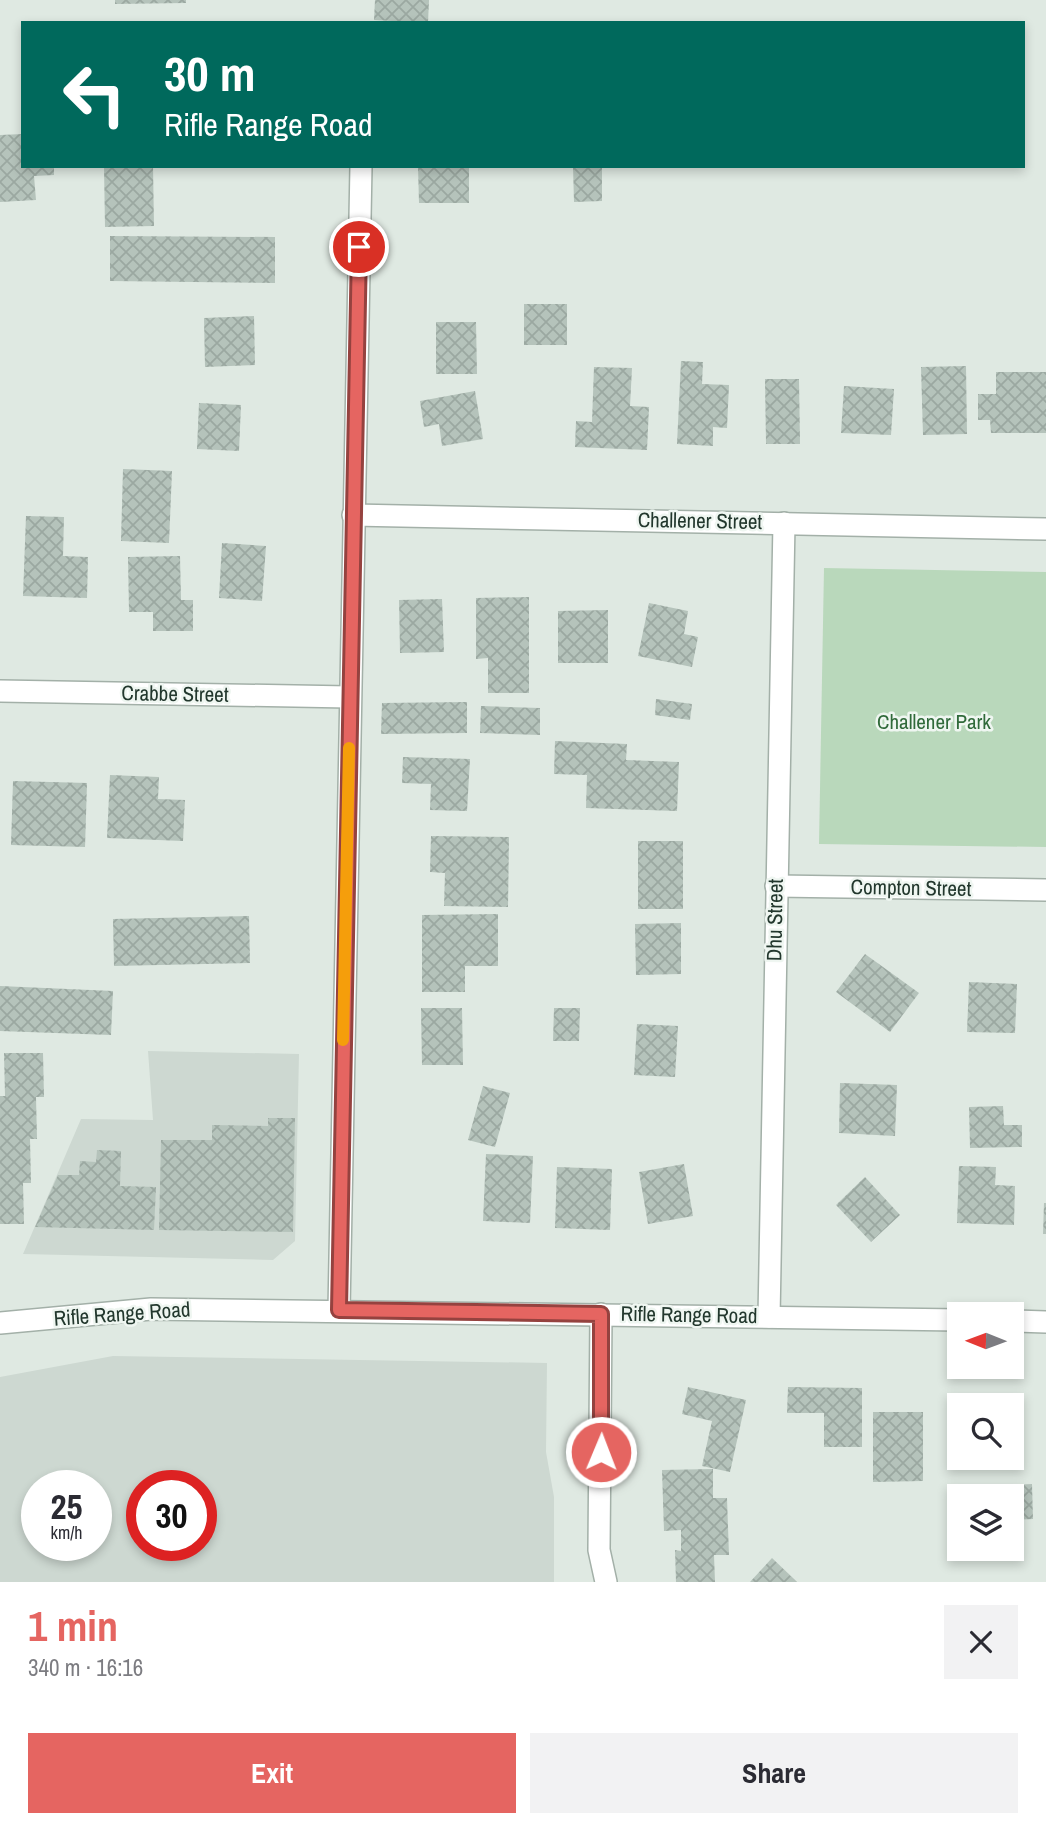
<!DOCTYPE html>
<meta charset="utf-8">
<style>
:root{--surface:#fff;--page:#f2f2f3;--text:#2b2b33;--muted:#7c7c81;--accent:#e56561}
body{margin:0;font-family:"Archivo Narrow",sans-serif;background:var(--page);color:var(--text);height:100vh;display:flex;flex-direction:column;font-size:26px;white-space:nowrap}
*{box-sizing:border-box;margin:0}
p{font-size:23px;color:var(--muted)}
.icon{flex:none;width:38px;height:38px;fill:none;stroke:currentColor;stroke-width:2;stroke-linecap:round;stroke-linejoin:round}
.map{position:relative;height:1582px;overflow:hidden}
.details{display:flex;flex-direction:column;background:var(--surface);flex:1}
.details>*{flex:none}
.top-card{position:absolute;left:21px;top:21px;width:1004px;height:147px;border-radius:0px;box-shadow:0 4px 10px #0003;background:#00695c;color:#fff;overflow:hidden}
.needle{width:46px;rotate:271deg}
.buttons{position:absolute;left:947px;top:1302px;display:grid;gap:14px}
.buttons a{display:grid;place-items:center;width:77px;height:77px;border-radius:0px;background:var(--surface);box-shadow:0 4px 10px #0003;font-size:35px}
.speed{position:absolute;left:21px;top:1470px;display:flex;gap:14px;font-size:35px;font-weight:700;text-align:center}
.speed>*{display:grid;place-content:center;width:91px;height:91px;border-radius:50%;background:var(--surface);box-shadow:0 4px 10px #0003;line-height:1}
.speed small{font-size:18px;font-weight:400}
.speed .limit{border:10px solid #d22;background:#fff;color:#111}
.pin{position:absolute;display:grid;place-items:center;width:60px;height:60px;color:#fff;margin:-30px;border:4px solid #fff;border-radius:50%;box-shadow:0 2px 7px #0007}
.me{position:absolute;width:77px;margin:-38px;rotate:1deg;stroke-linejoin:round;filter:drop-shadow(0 0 5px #0008)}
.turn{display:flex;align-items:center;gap:24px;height:147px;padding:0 28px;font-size:32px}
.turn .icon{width:91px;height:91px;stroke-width:2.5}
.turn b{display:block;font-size:49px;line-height:60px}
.round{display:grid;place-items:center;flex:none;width:74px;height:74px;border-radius:0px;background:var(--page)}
.summary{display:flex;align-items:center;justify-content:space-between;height:119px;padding:0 28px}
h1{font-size:42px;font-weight:700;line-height:52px;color:var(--accent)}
.cta{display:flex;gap:14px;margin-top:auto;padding:14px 28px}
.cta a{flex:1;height:80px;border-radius:0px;background:var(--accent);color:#fff;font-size:28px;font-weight:700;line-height:80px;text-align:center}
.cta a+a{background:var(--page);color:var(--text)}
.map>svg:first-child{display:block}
.built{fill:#cdd8d1;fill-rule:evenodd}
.green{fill:#b9d8bb}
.building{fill:url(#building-cross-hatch)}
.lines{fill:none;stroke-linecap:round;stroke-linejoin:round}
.minor-casing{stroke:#a3b0a8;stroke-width:24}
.minor{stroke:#fff;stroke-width:21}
.route-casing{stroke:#95423f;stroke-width:18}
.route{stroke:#e56561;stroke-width:12}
.slow{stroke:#f59e0b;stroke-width:12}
.labels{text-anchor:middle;stroke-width:5;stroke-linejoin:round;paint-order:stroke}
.street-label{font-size:21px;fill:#22372d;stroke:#eff6f1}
.park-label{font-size:21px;fill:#306a3a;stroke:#eff6f1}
</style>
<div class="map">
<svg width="1046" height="1582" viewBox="0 0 1046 1582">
<defs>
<pattern id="building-cross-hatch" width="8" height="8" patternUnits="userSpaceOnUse" patternTransform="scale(1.75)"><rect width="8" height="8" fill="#b5c3bb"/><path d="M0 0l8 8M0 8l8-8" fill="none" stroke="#9ba8a1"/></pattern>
</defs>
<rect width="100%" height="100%" fill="#dfe9e2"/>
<!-- built -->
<g class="built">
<path d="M148,1051L299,1054L295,1241L273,1260L23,1254L81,1119L153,1120Z"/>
<path d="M113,1356L547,1363L546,1452L554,1497V1582H0V1377ZM37,1486H96V1545H37ZM142,1486H201V1545H142Z"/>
</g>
<!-- green -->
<path class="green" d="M824,568L1046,572V847L819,844Z"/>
<!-- building -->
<g class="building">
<path d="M115,0H186V3L115,4Z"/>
<path d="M375,0H429L428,23L374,20Z"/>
<path d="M23,134V166H54V175L34,176L36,200L0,202V135Z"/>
<path d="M104,166H153L154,226L105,227Z"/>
<path d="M418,166H469V203H419Z"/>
<path d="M573,166H602V201L574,202Z"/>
<path d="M110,236L275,237V283L110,281Z"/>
<rect x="524" y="304" width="43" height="41"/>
<path d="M254,316L255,365L205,367L204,318Z"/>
<path d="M436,322H476L477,374H436Z"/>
<path d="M681,361L703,362L702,384L729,385L727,428L713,427V446L677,444Z"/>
<path d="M966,366L967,434L923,435L921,367Z"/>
<path d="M594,367L632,368L630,406L649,407L647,450L575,447L576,421L592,422Z"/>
<path d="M996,372H1046V433H991L990,420H978V394H996Z"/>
<path d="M765,379H799L800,444H766Z"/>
<path d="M844,386L894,389L891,435L841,433Z"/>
<path d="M475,391L483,439L442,446L439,424L424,427L420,401Z"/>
<path d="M199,403L241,405L239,451L197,449Z"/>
<path d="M123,469L172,471L169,543L121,541Z"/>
<path d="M26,516L64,517L63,556L88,557L87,598L23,596Z"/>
<path d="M222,543L266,546L262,601L219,598Z"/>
<path d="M180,556L181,600H193V631H153V612H129L128,557Z"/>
<path d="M529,597V693H488V658L476,659V598Z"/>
<path d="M442,599L444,652L400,653L399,600Z"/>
<path d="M649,603L688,611L684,634L698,637L692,667L638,656Z"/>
<path d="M608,610V663H558V611Z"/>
<path d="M656,699L692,704L690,720L655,715Z"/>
<path d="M467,702V733L381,734L382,703Z"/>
<path d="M481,706L540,708V735L480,733Z"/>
<path d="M555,741L627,744L626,760L679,762L677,811L586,808L587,775L554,774Z"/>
<path d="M403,757L470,759L467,811L430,810L431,784L402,783Z"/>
<path d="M110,775L159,777L158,799L185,800L183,841L107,838Z"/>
<path d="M13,781L87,783L85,847L11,845Z"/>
<path d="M431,836L509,837L508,907L444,906L445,873L430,872Z"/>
<rect x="638" y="841" width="45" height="68"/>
<path d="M498,914V966H465V992H422V915Z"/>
<path d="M249,916L250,963L114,966L113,919Z"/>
<path d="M681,923V974L636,975L635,924Z"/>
<path d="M865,954L919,993L890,1032L836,992Z"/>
<path d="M969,982L1017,984L1015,1033L967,1032Z"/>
<path d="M0,986L113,991L111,1035L0,1031Z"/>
<path d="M421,1008H462L463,1065H422Z"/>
<path d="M554,1008H580L579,1041H553Z"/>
<path d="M637,1024L678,1026L675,1077L634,1075Z"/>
<path d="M4,1053H43L44,1097H36L37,1139H30L31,1183H23L24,1224H0V1096H5Z"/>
<path d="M840,1083L897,1085L895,1136L839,1133Z"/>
<path d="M483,1086L510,1093L495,1147L468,1140Z"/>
<path d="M1003,1106L1004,1125H1022V1147L970,1148L969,1107Z"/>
<path d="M268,1118H295L293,1232L159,1230L161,1140H212V1125L268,1126Z"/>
<path d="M97,1150L121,1151L120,1186L156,1187L154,1230L35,1227L58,1175H79L80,1161L96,1162Z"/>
<path d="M486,1154L533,1156L530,1223L483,1221Z"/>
<path d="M684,1164L693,1216L648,1224L639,1172Z"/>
<path d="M959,1166L996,1167L995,1185L1015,1186L1014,1225L957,1223Z"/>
<path d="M557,1167L612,1169L610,1230L555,1228Z"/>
<path d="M865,1177L900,1215L871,1242L836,1205Z"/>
<path d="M1044,1203H1046V1234H1043Z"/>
<path d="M688,1387L746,1400L730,1472L702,1466L712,1421L682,1414Z"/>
<path d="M788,1387L862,1388V1447H824V1413H787Z"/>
<path d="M873,1412H923V1481L873,1482Z"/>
<rect x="964" y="1458" width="45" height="12"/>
<path d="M713,1469V1498H727L729,1555H714L715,1582H676L675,1550L681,1551V1530L664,1531L662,1470Z"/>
<path d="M1032,1484L1033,1519L1012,1520V1496H992V1486Z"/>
<path d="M772,1558L797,1582H750Z"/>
</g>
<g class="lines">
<!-- minor casing -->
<g class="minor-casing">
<g id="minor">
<path d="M353,515L1046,529"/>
<path d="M0,691L349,697"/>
<path d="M776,886L1046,890"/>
<path d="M339,1310L361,166"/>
<path d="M601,1314L599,1550L606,1582"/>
<path d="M769,1317L784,523"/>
<path d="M1012,1321L1046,1322"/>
<path d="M0,1323L151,1309L959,1320"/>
</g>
</g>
<!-- minor -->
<use href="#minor" class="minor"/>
</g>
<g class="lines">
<!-- route casing -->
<g class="route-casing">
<path id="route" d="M359,247L339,1310L601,1314V1452"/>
</g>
<!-- route -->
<use href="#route" class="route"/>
<!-- slow -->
<path class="slow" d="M343,1040L349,748"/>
</g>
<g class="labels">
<!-- street labels -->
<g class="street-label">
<text transform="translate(700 521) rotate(1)" y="7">Challener Street</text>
<text transform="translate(175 694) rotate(1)" y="7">Crabbe Street</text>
<text transform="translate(911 888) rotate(1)" y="7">Compton Street</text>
<text transform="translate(775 920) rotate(-89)" y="7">Dhu Street</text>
<text transform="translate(122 1314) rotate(-4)" y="7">Rifle Range Road</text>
<text transform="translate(689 1315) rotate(1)" y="7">Rifle Range Road</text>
</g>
<!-- park labels -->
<g class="park-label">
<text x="934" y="729">Challener Park</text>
</g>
</g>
</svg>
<div class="buttons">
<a><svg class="needle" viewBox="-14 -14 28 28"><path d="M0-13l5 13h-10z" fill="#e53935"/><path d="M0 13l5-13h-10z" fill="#7c7c81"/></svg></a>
<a><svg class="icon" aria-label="search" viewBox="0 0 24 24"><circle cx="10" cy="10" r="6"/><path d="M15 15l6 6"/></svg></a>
<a><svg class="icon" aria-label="layers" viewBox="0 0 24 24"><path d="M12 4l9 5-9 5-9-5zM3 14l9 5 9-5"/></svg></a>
</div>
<div class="speed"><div>25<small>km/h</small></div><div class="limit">30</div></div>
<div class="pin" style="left:359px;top:247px;background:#d93025"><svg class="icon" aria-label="arrive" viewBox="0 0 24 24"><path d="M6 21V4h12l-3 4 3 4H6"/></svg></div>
<svg class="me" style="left:601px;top:1452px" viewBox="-20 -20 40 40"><circle r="17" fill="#e56561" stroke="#fff" stroke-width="3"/><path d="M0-11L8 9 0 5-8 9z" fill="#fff"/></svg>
<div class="top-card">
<div class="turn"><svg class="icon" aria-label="left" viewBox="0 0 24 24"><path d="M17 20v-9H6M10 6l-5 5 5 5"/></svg><div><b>30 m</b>Rifle Range Road</div></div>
</div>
</div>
<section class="details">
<div class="summary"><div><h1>1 min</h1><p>340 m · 16:16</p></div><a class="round"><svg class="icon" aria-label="close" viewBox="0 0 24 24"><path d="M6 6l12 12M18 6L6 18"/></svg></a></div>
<div class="cta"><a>Exit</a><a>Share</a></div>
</section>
